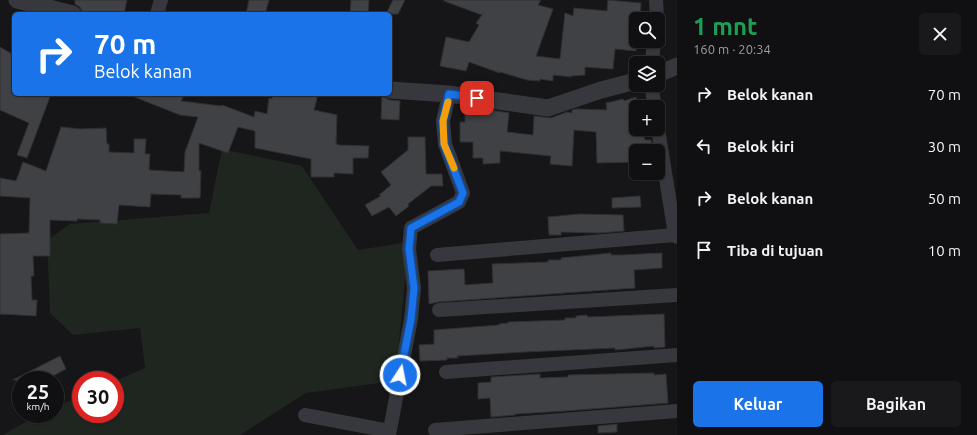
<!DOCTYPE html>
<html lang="id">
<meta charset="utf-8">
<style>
:root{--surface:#101012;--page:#19191b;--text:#f1f3f6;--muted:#9c9d9f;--line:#303032;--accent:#1a73e8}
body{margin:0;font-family:Ubuntu,sans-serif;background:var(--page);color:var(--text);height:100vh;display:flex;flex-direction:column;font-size:15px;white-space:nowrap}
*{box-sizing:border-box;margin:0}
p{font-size:13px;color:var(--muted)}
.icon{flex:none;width:22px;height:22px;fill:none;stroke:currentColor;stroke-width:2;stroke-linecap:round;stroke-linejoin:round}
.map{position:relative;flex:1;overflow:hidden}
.details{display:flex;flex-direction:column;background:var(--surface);width:300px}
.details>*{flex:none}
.banner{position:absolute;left:12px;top:12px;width:380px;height:84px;border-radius:6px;box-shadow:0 1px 3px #0004,0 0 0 1px var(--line);background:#1a73e8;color:#fff;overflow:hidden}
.tools{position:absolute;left:629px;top:12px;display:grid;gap:8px}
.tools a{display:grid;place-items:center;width:36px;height:36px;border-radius:6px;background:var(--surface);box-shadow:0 1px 3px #0004,0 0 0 1px var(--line);font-size:20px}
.speed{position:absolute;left:12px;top:371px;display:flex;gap:8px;font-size:20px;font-weight:700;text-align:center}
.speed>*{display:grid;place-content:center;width:52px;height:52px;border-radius:50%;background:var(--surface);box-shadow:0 1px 3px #0004,0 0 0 1px var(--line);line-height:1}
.speed small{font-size:10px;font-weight:400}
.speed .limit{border:6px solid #d22;background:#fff;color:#111}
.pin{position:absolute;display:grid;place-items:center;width:34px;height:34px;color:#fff;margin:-17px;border-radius:8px;box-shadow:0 2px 6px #0006}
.me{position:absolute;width:44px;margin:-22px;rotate:11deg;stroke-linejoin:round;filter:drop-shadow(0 0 3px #0008)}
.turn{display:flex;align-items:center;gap:14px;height:84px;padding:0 16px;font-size:18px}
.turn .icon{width:52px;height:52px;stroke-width:2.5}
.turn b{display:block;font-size:28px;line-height:34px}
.round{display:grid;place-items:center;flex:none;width:42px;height:42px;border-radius:6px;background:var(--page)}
.summary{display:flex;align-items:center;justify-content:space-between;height:68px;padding:0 16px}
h1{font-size:24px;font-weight:600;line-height:30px;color:#1e9e55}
.cta{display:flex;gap:8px;margin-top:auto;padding:8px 16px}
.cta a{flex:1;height:46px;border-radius:6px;background:var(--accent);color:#fff;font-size:16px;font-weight:600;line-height:46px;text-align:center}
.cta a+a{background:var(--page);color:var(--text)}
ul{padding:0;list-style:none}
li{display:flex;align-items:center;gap:12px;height:52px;padding:0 16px}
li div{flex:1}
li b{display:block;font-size:15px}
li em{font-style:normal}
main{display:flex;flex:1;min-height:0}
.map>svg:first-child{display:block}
.green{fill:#1e261f}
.building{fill:#404145;stroke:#303034}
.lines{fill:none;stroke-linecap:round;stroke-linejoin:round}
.minor{stroke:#37383d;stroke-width:14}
.tertiary{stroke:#37383d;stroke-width:17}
.route-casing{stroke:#114b97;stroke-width:10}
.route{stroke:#1a73e8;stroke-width:7}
.slow{stroke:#f59e0b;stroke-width:7}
</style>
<main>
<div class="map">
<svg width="677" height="435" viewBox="0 0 677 435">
<rect width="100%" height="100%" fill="#161618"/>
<!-- green -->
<path class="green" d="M222,149L302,166L358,250L409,242L395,381L306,393L240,435H3L39,414H55V407L81,396V414H115V381L145,368L140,328L73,335L50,313L47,240L70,224L209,213Z"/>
<!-- building -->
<g class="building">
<path d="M75,0H127L124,14H83L80,7L75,4Z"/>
<path d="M249,0H269L265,14H246Z"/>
<path d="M351,0H369L368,14H350Z"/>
<path d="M393,0H405L398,14H386Z"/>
<path d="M444,0H541L538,5L553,9L536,56L560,59L565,13L573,16L574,8L607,11L608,0L641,3L640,19H636V51L615,49L613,69L585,67V75L571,76V77L553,75V81L540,79V81L527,80L500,72V73L469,62L466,71L440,66L446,37L469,42L479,25L476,23L482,15L444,1Z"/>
<path d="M0,47L14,55V94H51L27,158L17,155L29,123L0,110Z"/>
<path d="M127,94H177L183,97L181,101L221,106L222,105L254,117L255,111L267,114L269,98L272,99V94H318L314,110L337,115L336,144H338V145L369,146L368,158H353V174L334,173V177H311V159L255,148V131L238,127L228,153L199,143V171H201L200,198H181V195L151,194L150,207L119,205L117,224L100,223V220L77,219V221L50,220V256H33L34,276H31L32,300H37L36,316L0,314V234L29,233L30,198L0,196V178L16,181L23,162L46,171L61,127L81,129L106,128L107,144H109V152L134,153V139H146L145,154H150L149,170L184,172L185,152L198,117L180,115Z"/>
<path d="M382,96L389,100L400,101L399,120L381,119Z"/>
<path d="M636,97V129H641L645,140H651L653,151H636V162L597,163L596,132L574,130L572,166L550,164L551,156L500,151V163L483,164V158H473V142H460V122H465V106L509,113L507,132L533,135L534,116L551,118L567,112L572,113V110L576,109L607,110L606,103L623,99L624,101Z"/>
<path d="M408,137H425L426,174H442L443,186H431L408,204L409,206L396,216L389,207L372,216L365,205L381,196L379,195L391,185L381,172L408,150Z"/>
<path d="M640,196L641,207L612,208V198Z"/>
<path d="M580,214L623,215L624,231L599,233L561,232V235H549L548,217Z"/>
<path d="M611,253V255H621L662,253V268L634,270L635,288L438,302L429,304L428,271L464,269L465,285L493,283L492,264L548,262V260H561V258Z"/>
<path d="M664,314L665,347L654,348V346L615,350V348L525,352L457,356L458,358H447V360L420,361L419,345L434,344V330L499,325V324L508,323V322L565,320V318H576V316L587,315V317Z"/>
<path d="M60,356L66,369L45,380H13Z"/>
<path d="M654,373V375L666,374L668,403L565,411L515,414V415L491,417L490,398L478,399V383L491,382V377L540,374V378L568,377V375Z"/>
<path d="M617,424V432L598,433V426Z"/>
</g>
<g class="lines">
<!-- minor -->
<g class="minor">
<path d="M656,0L657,19"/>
<path d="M157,14L161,0"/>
<path d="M652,63L654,41"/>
<path d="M651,85L655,107"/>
<path d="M658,129L675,235L677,237"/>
<path d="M437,255L675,235"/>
<path d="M439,310L677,295"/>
<path d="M446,372L677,355"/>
<path d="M305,415L389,431"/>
<path d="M435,430L677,411"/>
<path d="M389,435L411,319L414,288L409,249L411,228L459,202L463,193L445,144L443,121L449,94"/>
</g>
<!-- tertiary -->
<g class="tertiary">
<path d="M17,0L73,14"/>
<path d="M658,74L677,66"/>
<path d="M390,90L449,94L548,108L601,90L636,81"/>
</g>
</g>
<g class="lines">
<!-- route casing -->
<g class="route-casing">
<path id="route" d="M400,375L411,319L414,288L409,249L411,228L459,202L463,193L444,144L443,121L449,94L477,98"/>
</g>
<!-- route -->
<use href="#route" class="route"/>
<!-- slow -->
<path class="slow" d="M448,102L443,121L444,144L454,168"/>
</g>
</svg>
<div class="tools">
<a><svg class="icon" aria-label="search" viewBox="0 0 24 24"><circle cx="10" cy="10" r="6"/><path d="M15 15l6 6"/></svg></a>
<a><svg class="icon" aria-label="layers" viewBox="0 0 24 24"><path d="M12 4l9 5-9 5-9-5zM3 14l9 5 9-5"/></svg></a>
<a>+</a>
<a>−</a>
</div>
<div class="speed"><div>25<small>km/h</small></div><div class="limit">30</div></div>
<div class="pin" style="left:477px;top:98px;background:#d93025"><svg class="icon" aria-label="arrive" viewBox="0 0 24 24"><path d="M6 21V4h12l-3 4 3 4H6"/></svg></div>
<svg class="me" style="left:400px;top:375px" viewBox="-20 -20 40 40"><circle r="17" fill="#1a73e8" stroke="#fff" stroke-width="3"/><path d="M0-11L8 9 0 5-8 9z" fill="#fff"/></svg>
<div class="banner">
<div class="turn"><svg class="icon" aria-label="right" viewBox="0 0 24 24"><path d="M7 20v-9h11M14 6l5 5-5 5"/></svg><div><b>70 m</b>Belok kanan</div></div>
</div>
</div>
<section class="details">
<div class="summary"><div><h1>1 mnt</h1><p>160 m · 20:34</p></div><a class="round"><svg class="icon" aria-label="close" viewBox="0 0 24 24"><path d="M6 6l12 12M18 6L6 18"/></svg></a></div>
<ul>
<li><svg class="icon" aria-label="right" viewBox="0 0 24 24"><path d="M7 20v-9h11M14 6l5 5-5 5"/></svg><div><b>Belok kanan</b></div><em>70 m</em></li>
<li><svg class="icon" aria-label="left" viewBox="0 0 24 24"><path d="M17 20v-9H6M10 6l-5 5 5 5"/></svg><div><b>Belok kiri</b></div><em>30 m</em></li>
<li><svg class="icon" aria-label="right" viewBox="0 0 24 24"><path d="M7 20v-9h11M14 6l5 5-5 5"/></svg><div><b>Belok kanan</b></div><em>50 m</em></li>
<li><svg class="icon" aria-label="arrive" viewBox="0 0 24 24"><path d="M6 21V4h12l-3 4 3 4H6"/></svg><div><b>Tiba di tujuan</b></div><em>10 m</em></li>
</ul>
<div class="cta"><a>Keluar</a><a>Bagikan</a></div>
</section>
</main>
